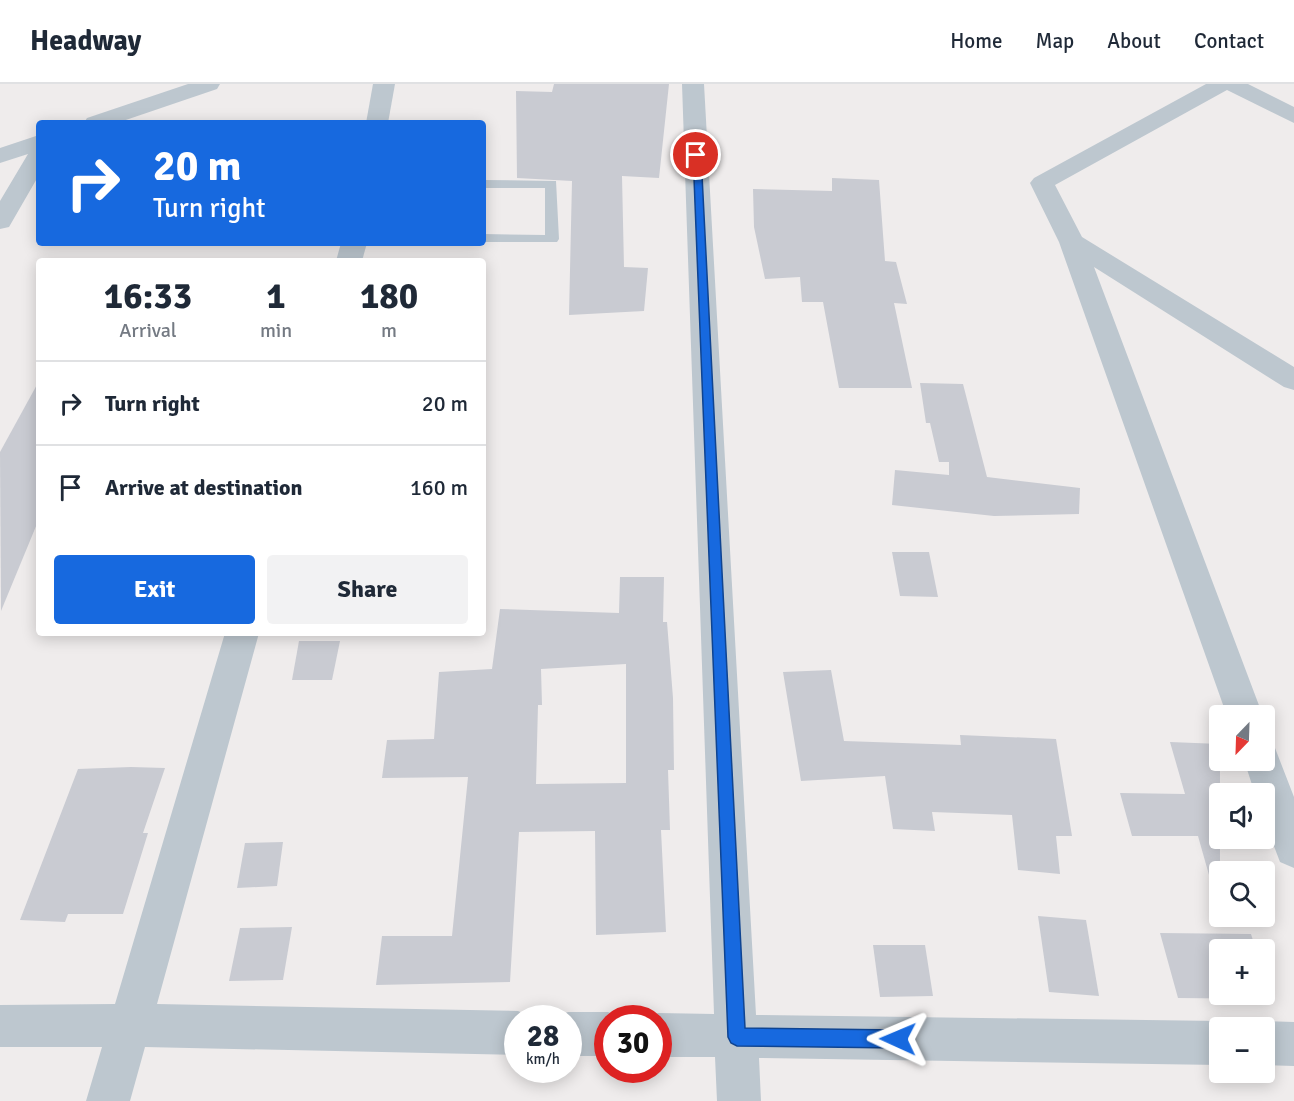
<!DOCTYPE html>
<meta charset="utf-8">
<style>
:root{--surface:#fff;--page:#f2f2f3;--text:#1f2937;--muted:#747a83;--line:#e0e1e3;--accent:#1769df}
body{margin:0;font-family:Signika,sans-serif;background:var(--page);color:var(--text);height:100vh;display:flex;flex-direction:column;font-size:22px;white-space:nowrap}
*{box-sizing:border-box;margin:0}
p{font-size:20px;color:var(--muted)}
.icon{flex:none;width:33px;height:33px;fill:none;stroke:currentColor;stroke-width:2;stroke-linecap:round;stroke-linejoin:round}
.map{position:relative;flex:1;overflow:hidden}
.sheet{position:absolute;left:36px;top:174px;width:450px;height:378px;display:flex;flex-direction:column;background:var(--surface);border-radius:6px;box-shadow:0 3px 15px #0003}
.sheet>*{flex:none}
.guide{position:absolute;left:36px;top:36px;width:450px;height:126px;border-radius:6px;box-shadow:0 3px 15px #0003;background:#1769df;color:#fff;overflow:hidden}
.needle{width:39px;rotate:203deg}
.buttons{position:absolute;left:1209px;top:621px;display:grid;gap:12px}
.buttons a{display:grid;place-items:center;width:66px;height:66px;border-radius:6px;background:var(--surface);box-shadow:0 3px 15px #0003;font-size:30px}
.speed{position:absolute;left:504px;top:921px;display:flex;gap:12px;font-size:30px;font-weight:700;text-align:center}
.speed>*{display:grid;place-content:center;width:78px;height:78px;border-radius:50%;background:var(--surface);box-shadow:0 3px 15px #0003;line-height:1}
.speed small{font-size:15px;font-weight:400}
.speed .limit{border:9px solid #d22;background:#fff;color:#111}
.pin{position:absolute;display:grid;place-items:center;width:51px;height:51px;color:#fff;margin:-26px;border:3px solid #fff;border-radius:50%;box-shadow:0 2px 6px #0007}
.me{position:absolute;width:66px;margin:-33px;rotate:271deg;stroke-linejoin:round;filter:drop-shadow(0 0 4px #0008)}
.turn{display:flex;align-items:center;gap:21px;height:126px;padding:0 18px;font-size:27px}
.turn .icon{width:78px;height:78px;stroke-width:2.5}
.turn b{display:block;font-size:42px;line-height:51px}
.eta{display:flex;justify-content:space-evenly;align-items:center;height:102px;text-align:center}
.eta b{font-size:36px;font-weight:700;line-height:42px}
.action{display:flex;gap:12px;margin-top:auto;padding:12px 18px}
.action a{flex:1;height:69px;border-radius:6px;background:var(--accent);color:#fff;font-size:24px;font-weight:700;line-height:69px;text-align:center}
.action a+a{background:var(--page);color:var(--text)}
ul{padding:0;list-style:none}
li{display:flex;align-items:center;gap:18px;height:84px;padding:0 18px;border-top:2px solid var(--line)}
li div{flex:1}
li b{display:block;font-size:22px}
li em{font-style:normal}
header{display:flex;align-items:center;gap:36px;box-sizing:border-box;height:84px;padding:0 30px;background:var(--surface);border-bottom:2px solid var(--line)}
header strong{font-size:28px}
nav{display:flex;gap:33px;margin-inline-start:auto;font-size:21px}
.map>svg:first-child{display:block}
.building{fill:#c9cbd2;fill-rule:evenodd}
.lines{fill:none;stroke-linecap:round;stroke-linejoin:round}
.service{fill:#bdc7cf;fill-rule:evenodd}
.minor{fill:#bdc7cf;fill-rule:evenodd}
.route{fill:#1769df;stroke:#0f4491;stroke-width:1.5}
</style>
<header>
<strong>Headway</strong>
<nav><a>Home</a><a>Map</a><a>About</a><a>Contact</a></nav>
</header>
<div class="map">
<svg width="1294" height="1017" viewBox="0 0 1294 1017">
<rect width="100%" height="100%" fill="#efecec"/>
<!-- building -->
<g class="building">
<path d="M554,0H669L659,94L622,92L624,183L648,184L644,227L569,231L572,97L517,94L516,7L552,8Z"/>
<path d="M832,94L879,96L885,177L896,178L907,220L894,219L912,304H839L823,218H802L800,193L765,195L754,143L753,105L832,107Z"/>
<path d="M39,297V435L1,527L0,368Z"/>
<path d="M920,299L963,300L987,393L1080,404L1079,430L994,432L892,421L895,386L949,391V378H939L930,339H926Z"/>
<path d="M892,468H929L938,513L900,512Z"/>
<path d="M620,493H664L663,538H667L673,614L674,686H668L670,746H661L666,848L596,851L595,747L519,748L510,898L376,901L382,852H452L468,693L382,694L387,656L434,655L439,588L492,585L500,525L619,529ZM626,580V699L536,700L538,621H542L541,585Z"/>
<path d="M299,557H340L332,596H292Z"/>
<path d="M831,586L844,657L961,661L960,651L1056,655L1072,752H1056L1060,790L1018,786L1012,731L932,728L935,747L893,745L885,692L801,697L783,588Z"/>
<path d="M1170,658L1220,660V790L1209,791L1198,752H1132L1120,709L1185,710Z"/>
<path d="M131,683L165,684L143,749H148L123,830H68L65,838L20,836L78,685Z"/>
<path d="M283,758L277,802L237,804L245,759Z"/>
<path d="M1038,832L1086,836L1099,912L1049,908Z"/>
<path d="M292,843L283,896L229,897L240,844Z"/>
<path d="M1160,849L1251,850L1256,866H1220V910H1264V891L1273,915L1178,914Z"/>
<path d="M873,861H925L933,912L880,913Z"/>
</g>
<g class="lines">
<!-- service -->
<path class="service" d="M483,96L556,97L559,155L557,158H483V150L545,151V104H483Z"/>
<!-- minor -->
<g class="minor">
<path d="M188,0H220L217,5L117,39H84L87,34Z"/>
<path d="M373,0H395L388,39H366Z"/>
<path d="M682,0H704L756,931L1220,937L1235,944H1220V981L759,974L761,1017H717L715,973H658V934H646L658,929L714,930Z"/>
<path d="M1206,0H1248L1294,23V39L1227,6L1055,101L1082,153L1294,283V306L1284,303L1094,183L1263,632H1227L1059,158L1030,99L1034,94Z"/>
<path d="M39,51V91L9,143L0,145V117L28,70L0,79V64Z"/>
<path d="M341,159H367L362,177H336Z"/>
<path d="M225,549H259L157,920L518,927L534,934H518V971L145,963L130,1017H86L102,963H0V921L115,920Z"/>
<path d="M1264,660L1275,664L1294,713V784L1280,778L1264,736V710H1255L1244,676H1264Z"/>
<path d="M568,928H608L623,934H608V972H568V934H553Z"/>
<path d="M1264,937L1294,938V982L1264,981V944H1249Z"/>
</g>
</g>
<!-- route -->
<path class="route" d="M693,69L701,71L745,944L898,946L904,949L907,955L904,961L898,964L737,962L731,959L728,953Z"/>
</svg>
<div class="buttons">
<a><svg class="needle" viewBox="-14 -14 28 28"><path d="M0-13l5 13h-10z" fill="#e53935"/><path d="M0 13l5-13h-10z" fill="#747a83"/></svg></a>
<a><svg class="icon" aria-label="sound" viewBox="0 0 24 24"><path d="M4 9h4l5-4v14l-5-4H4zM17 9q2 3 0 6"/></svg></a>
<a><svg class="icon" aria-label="search" viewBox="0 0 24 24"><circle cx="10" cy="10" r="6"/><path d="M15 15l6 6"/></svg></a>
<a>+</a>
<a>−</a>
</div>
<div class="speed"><div>28<small>km/h</small></div><div class="limit">30</div></div>
<div class="pin" style="left:696px;top:71px;background:#d93025"><svg class="icon" aria-label="arrive" viewBox="0 0 24 24"><path d="M6 21V4h12l-3 4 3 4H6"/></svg></div>
<svg class="me" style="left:898px;top:955px" viewBox="-20 -20 40 40"><path d="M0-17L14 15 0 8-14 15z" fill="#1769df" stroke="#fff" stroke-width="4"/></svg>
<div class="guide">
<div class="turn"><svg class="icon" aria-label="right" viewBox="0 0 24 24"><path d="M7 20v-9h11M14 6l5 5-5 5"/></svg><div><b>20 m</b>Turn right</div></div>
</div>
<section class="sheet">
<div class="eta">
<div><b>16:33</b><p>Arrival</p></div>
<div><b>1</b><p>min</p></div>
<div><b>180</b><p>m</p></div>
</div>
<ul>
<li><svg class="icon" aria-label="right" viewBox="0 0 24 24"><path d="M7 20v-9h11M14 6l5 5-5 5"/></svg><div><b>Turn right</b></div><em>20 m</em></li>
<li><svg class="icon" aria-label="arrive" viewBox="0 0 24 24"><path d="M6 21V4h12l-3 4 3 4H6"/></svg><div><b>Arrive at destination</b></div><em>160 m</em></li>
</ul>
<div class="action"><a>Exit</a><a>Share</a></div>
</section>
</div>
